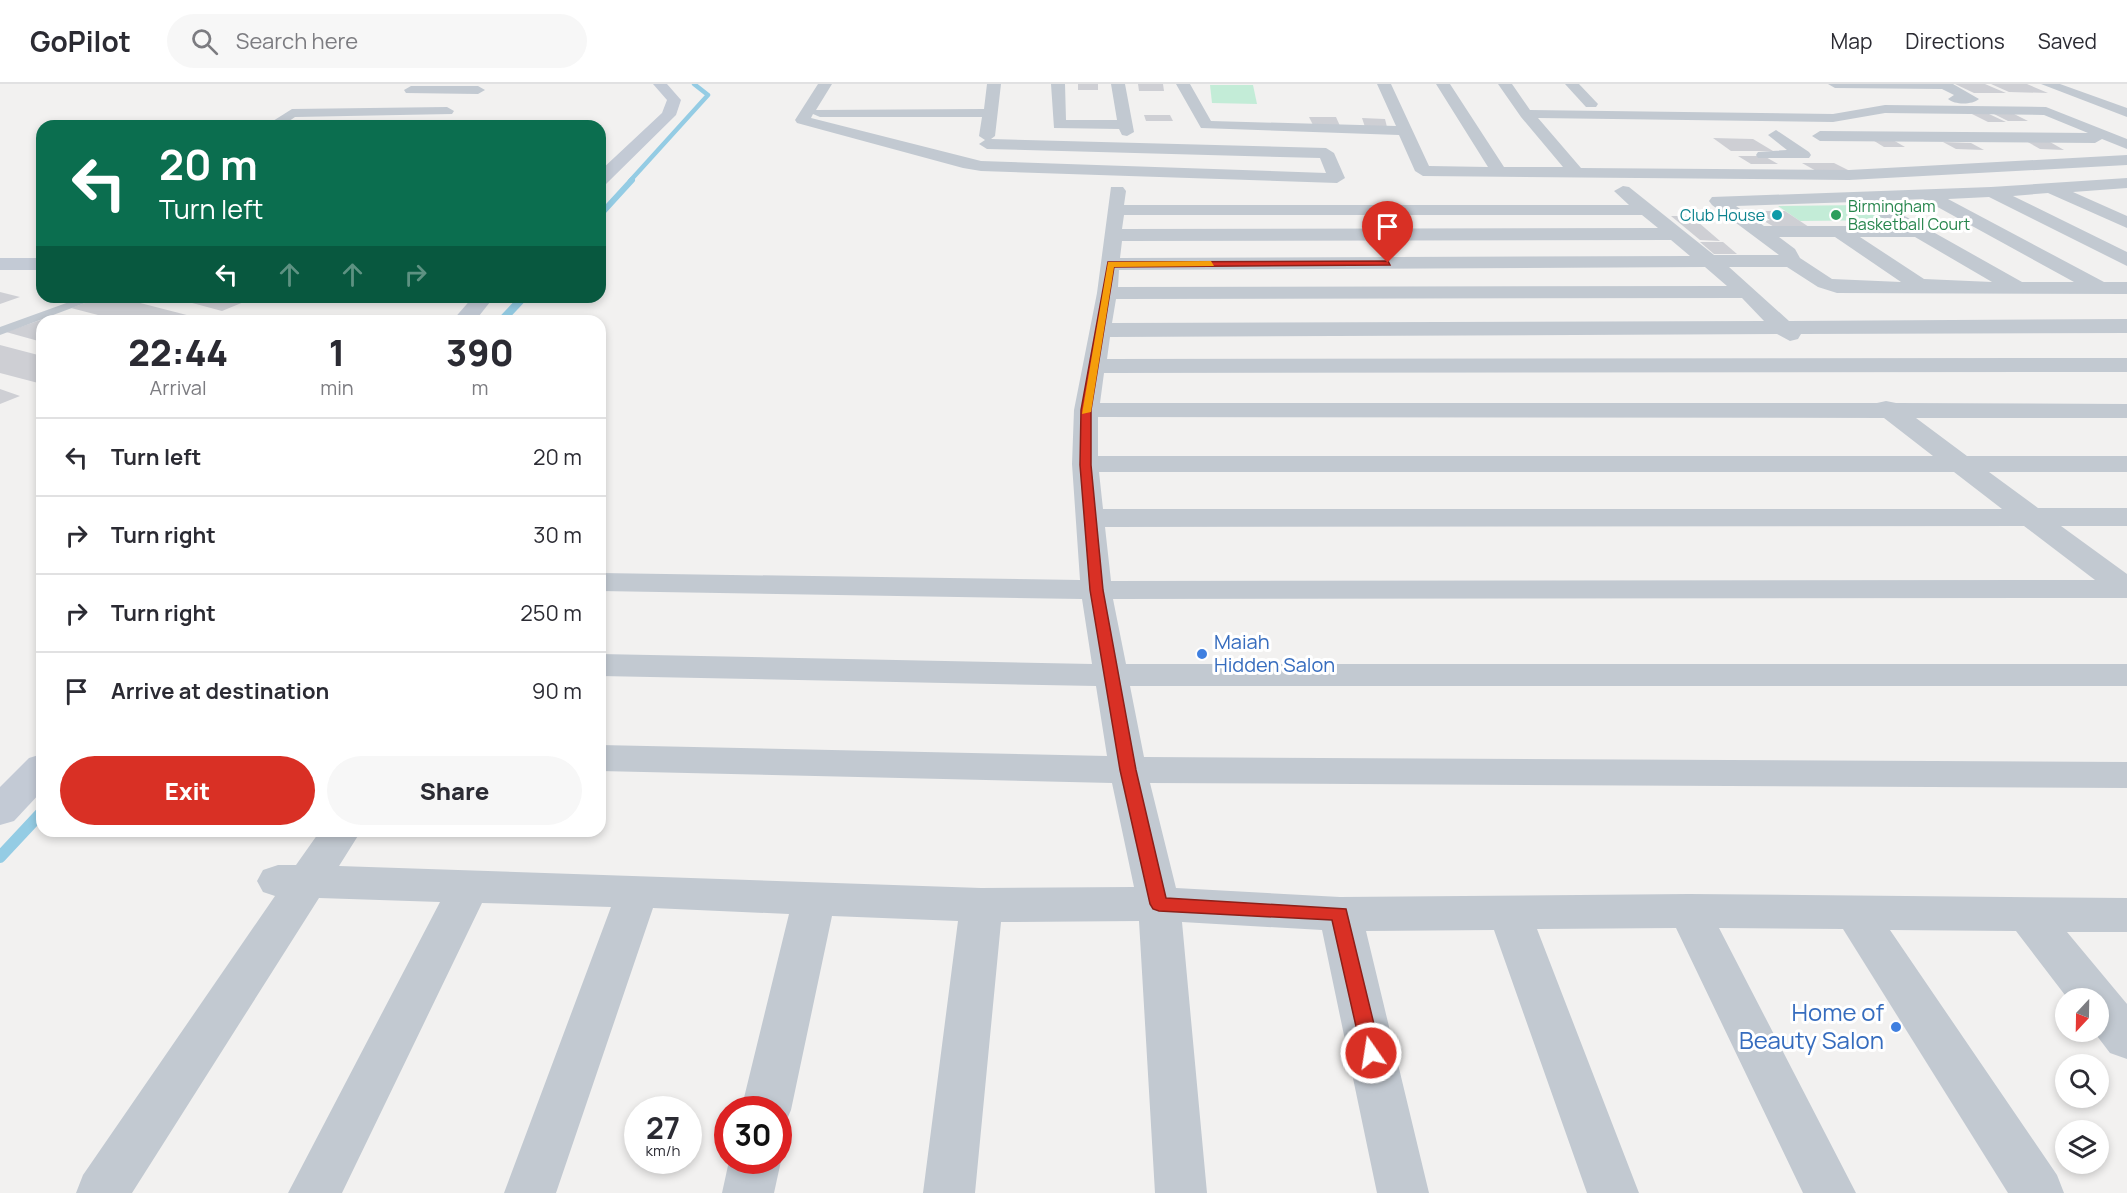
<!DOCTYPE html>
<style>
:root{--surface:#fff;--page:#f7f7f7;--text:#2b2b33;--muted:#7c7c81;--line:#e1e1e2;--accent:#d93025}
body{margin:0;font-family:Manrope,sans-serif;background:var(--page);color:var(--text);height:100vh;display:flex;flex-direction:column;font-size:22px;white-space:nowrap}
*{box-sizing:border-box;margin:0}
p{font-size:20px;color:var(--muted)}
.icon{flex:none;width:33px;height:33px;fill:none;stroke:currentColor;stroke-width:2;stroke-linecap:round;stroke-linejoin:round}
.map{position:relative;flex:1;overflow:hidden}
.drawer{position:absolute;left:36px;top:231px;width:570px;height:522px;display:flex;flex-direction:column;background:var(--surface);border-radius:18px;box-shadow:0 3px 9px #0003}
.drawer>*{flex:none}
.guide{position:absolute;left:36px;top:36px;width:570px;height:183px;border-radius:18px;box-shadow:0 3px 9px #0003;background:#0b6e4f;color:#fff;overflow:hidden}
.needle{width:39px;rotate:202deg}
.buttons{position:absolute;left:2055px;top:904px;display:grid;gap:12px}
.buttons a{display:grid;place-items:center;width:54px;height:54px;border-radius:50%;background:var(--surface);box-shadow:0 3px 9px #0003;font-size:30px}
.speed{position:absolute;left:624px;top:1012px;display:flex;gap:12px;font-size:30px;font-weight:700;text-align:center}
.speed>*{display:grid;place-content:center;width:78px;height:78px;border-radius:50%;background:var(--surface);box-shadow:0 3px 9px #0003;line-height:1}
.speed small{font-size:15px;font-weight:400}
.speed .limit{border:9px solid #d22;background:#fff;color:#111}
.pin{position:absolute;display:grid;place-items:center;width:51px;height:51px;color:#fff;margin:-62px -26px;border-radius:50% 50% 50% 0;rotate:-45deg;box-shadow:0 0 6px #0007}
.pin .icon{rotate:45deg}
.me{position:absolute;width:66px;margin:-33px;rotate:347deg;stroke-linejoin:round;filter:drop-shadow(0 0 4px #0008)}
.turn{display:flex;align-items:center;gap:21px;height:126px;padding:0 24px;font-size:27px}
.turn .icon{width:78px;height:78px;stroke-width:2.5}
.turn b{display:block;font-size:42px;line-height:51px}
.lanes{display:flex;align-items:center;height:57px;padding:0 24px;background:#0003;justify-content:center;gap:30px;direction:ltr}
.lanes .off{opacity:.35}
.eta{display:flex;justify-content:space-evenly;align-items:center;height:102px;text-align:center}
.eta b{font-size:36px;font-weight:800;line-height:42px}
.action{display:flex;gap:12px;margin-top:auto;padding:12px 24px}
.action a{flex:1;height:69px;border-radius:36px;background:var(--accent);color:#fff;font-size:24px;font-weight:800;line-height:69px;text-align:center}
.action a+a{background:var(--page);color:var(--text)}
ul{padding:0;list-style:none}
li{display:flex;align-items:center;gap:18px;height:78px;padding:0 24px;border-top:2px solid var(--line)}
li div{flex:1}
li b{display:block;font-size:22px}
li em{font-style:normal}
header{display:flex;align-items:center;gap:36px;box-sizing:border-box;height:84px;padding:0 30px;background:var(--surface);border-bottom:2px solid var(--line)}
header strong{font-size:28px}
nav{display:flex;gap:33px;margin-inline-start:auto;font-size:21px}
.search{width:420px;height:54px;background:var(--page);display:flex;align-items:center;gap:15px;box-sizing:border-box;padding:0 21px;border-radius:33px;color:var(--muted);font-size:22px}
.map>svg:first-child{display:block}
.green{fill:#c3ecd7}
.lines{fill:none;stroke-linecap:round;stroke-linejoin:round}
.stream-far3{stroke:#94cce4;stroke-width:4.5}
.stream-far2{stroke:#94cce4;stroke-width:6}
.stream-far1{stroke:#94cce4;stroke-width:8}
.stream{stroke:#94cce4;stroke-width:12}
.building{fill:#cecfd4}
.lane{fill:#c2c9d1;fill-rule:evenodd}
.street{fill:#c2c9d1;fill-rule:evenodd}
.secondary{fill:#c3cad5;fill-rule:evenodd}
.route{fill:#d93025;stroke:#8d1f18;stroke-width:1.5}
.slow{fill:#f59e0b}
.culture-dot{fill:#0f9aa8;stroke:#fff;stroke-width:2}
.leisure-dot{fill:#2e9e5b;stroke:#fff;stroke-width:2}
.shop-dot{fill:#3f7fe0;stroke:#fff;stroke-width:2}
.labels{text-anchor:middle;stroke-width:6;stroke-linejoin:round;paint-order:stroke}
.far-leisure-label{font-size:16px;fill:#27864d;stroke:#fff;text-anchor:start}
.far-culture-label{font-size:16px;fill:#0d838f;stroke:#fff;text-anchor:end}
.shop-label{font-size:20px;fill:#366cbe;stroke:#fff;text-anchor:start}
.near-shop-label{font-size:24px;fill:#366cbe;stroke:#fff;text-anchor:end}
</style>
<header>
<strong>GoPilot</strong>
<div class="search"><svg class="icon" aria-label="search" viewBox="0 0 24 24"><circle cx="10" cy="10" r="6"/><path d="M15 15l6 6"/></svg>Search here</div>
<nav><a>Map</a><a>Directions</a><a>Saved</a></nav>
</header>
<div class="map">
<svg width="2127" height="1109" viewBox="0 0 2127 1109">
<rect width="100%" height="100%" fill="#f2f1f0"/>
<!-- green -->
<g class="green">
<path d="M1210,1H1253L1257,20L1212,19Z"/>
<path d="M1864,121L1888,136L1800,137L1778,122Z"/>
</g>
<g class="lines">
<!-- stream-far3 -->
<path class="stream-far3" d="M630,97L708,11L694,0"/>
<!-- stream-far2 -->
<g class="stream-far2">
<path d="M600,131L632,96"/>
<path d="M519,218L524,213"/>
</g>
<!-- stream-far1 -->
<path class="stream-far1" d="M501,237L520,217"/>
<!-- stream -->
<path class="stream" d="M0,773L42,728"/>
</g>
<!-- building -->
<g class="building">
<rect x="1078" y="0" width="20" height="6"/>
<path d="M1138,0H1163L1164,7H1139Z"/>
<path d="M1955,0H1985L2006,9H1974Z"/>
<path d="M1991,0H2027L2048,9L2009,8Z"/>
<path d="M1972,30H1989L2006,38H1988Z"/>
<path d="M1994,30H2014L2028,37H2008Z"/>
<path d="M1144,31H1170L1173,37H1146Z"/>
<path d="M1309,33H1336L1340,42L1313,41Z"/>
<path d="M1362,34L1385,35L1387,43H1365Z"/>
<path d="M1713,54L1753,55L1773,67H1731Z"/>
<path d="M1871,55L1893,56L1905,63H1884Z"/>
<path d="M2026,57L2050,58L2064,66L2040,65Z"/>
<path d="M1943,58L1971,59L1984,66L1956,65Z"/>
<path d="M1738,72H1764L1778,80H1751Z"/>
<path d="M1802,79H1834L1850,87L1818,88Z"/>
<path d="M1756,127H1785L1809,143L1776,144L1764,137L1770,136Z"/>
<path d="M1671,132H1691L1720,157L1700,156Z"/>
<path d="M1700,158H1723L1737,170H1714Z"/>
<path d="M0,208L20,213L0,220Z"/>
<path d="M102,213H117L210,237H121L71,224Z"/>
<path d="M170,213H256L222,227Z"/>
<path d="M46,234L56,237H42V258L6,248Z"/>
<path d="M0,261L42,272V300L0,289Z"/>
<path d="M0,305L20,312L0,320Z"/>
</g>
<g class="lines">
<!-- lane -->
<path class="lane" d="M83,213H101L0,251V243Z"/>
<!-- street -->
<g class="street">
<path d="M818,0H832L816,26L984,25L987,0H1001L995,52L991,55L1326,64L1334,69L1345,94L1337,99L981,87L963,84L797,39L795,36ZM813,30L820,33H982L979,52L985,56L979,60L987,65L1320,74L1326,89L981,77L811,34Z"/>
<path d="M1051,0H1065L1066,36H1117L1111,0H1125L1134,48L1127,52L1122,51L1119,45L1054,44Z"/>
<path d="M1176,0H1190L1211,37L1396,42L1377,0H1391L1429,82L1488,83L1436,0H1450L1504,83H1563L1521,33L1498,0H1512L1530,26L1833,30L1885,21L2046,23L2127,55V65L2102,55L2095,59L1820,57L1812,52L1820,47L2088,49L2044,31L1885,29L1833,38L1538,34L1581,84L1849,86L2127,71V81L1849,96L1423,92L1415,87L1399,51L1201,44Z"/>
<path d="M1565,0H1579L1598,20L1596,23H1586Z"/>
<path d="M1828,0H1953L1979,15C1972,21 1955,21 1948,15L1954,11L1942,5L1835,4Z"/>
<path d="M2041,0H2060L2127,24V33Z"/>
<path d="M411,2H478L485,6L478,10L406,9L404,6Z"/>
<path d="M447,23L454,27L452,30L295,33L282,42H265L292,25Z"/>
<path d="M1776,46L1809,68L1811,71L1809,74H1758L1756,71L1758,68L1787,66L1768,51Z"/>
<path d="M2127,94V104L2073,108L2127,132V144L2048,109L2013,112L2127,168V182L1989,113L1948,115L2104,198H2127V210L1837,209L1818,203L1787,183H1729L1789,237L2127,235V249L1801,250L1798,255L1790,257L1777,250L1110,253L1107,275L2127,274V288L1104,289L1100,319H1877L1886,317L1896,319L2127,320V334H1916L1967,372H2127V388H1989L2038,424H2127V442H2061L2127,490V514L1113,515L1126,580H2127V602H1130L1144,673L2127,678V704L1150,699L1176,804L1340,813L1689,810L2127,814V848H2067L2127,920V975L2110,969L2094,948H2098V915H2068L2016,847L1890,846L2057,1091L2064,1109H2008L1843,845L1719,844L1856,1109H1803L1676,844L1537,845L1639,1109H1587L1494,846L1366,847L1429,1109H1377L1322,846L1182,838L1207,1109H1155L1139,837L1001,838L975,1109H923L958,837L832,832L791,1026L784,1042L778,1044V1026H741L789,830L653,824L556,1109H504L611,823L482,819L342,1109H288L440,818L319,814L132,1109H76L83,1091L275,812L263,808L257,797L263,786L278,781H296L320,747H361L339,782L981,804L1134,803L1112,699L600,687V661L1107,672L1096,602L600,592V570L1092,580L1082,515L600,507V489L1080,496L1072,380L1074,326L1097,209L1111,103H1123L1126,107L1124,121H1629L1614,107L1623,102L1629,103L1714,171H1779L1712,121L1709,117L1712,113L1991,103ZM1923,115L2074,198H2022L1878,117ZM1855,118L1896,142H1764L1736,122ZM1124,131H1642L1658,144L1122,145ZM1779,153H1835L1901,198L1832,195L1800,174L1795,165ZM1860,153H1915L1992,198L1924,195ZM1671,156L1690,172L1120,174L1122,157ZM1705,183L1727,202L1118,203L1119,186ZM1742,214L1764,237L1112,239L1116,215ZM1098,333L1884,334L1933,372H1098ZM1099,388H1954L2002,425H1103ZM2024,442L2095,496L1111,497L1105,443Z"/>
<path d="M778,1072L781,1077L774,1109H722L729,1077H778Z"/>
</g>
<!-- secondary -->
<g class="secondary">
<path d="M653,0H667L681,16L676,31L606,100L600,101V87L662,29L667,16Z"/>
<rect x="0" y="174" width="42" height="12"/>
<path d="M473,213H494L475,237H452Z"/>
<path d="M42,670V707L14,737L0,741V703L29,674Z"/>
</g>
</g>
<!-- route -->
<path class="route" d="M1388,177L1390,181L1114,183L1091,326V381L1103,506L1136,686L1166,814L1346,825L1381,969L1378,976L1371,978L1364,976L1362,969L1332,836L1159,827L1153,825L1150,820L1120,686L1090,506L1080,381L1081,326L1108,178Z"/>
<!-- slow -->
<path class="slow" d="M1211,177L1214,182L1114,183L1091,328L1082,330L1108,178Z"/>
<!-- markers -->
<circle class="culture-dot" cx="1777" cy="131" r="6"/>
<circle class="leisure-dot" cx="1836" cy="131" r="6"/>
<g class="shop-dot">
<circle cx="1202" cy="570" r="6"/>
<circle cx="1896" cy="943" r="6"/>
</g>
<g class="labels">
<!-- far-leisure labels -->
<g class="far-leisure-label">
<text x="1848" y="128">Birmingham<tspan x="1848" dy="18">Basketball Court</tspan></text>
</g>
<!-- far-culture labels -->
<g class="far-culture-label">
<text x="1765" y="137">Club House</text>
</g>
<!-- shop labels -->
<g class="shop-label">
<text x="1214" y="565">Maiah<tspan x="1214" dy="23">Hidden Salon</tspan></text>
</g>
<!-- near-shop labels -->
<g class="near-shop-label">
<text x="1884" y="937">Home of<tspan x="1884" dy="28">Beauty Salon</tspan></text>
</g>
</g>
</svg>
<div class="buttons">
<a><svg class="needle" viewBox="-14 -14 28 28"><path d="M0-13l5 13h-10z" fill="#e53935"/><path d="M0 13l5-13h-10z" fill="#7c7c81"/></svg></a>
<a><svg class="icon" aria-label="search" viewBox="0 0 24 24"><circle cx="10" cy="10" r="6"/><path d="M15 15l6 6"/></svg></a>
<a><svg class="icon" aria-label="layers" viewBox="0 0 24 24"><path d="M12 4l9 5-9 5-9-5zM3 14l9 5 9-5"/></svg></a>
</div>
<div class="speed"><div>27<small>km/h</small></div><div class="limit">30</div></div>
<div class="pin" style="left:1388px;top:179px;background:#d93025"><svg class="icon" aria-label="arrive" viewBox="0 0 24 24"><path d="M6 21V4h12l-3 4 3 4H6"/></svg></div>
<svg class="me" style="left:1371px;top:969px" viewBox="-20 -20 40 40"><circle r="17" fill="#d93025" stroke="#fff" stroke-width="3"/><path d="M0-11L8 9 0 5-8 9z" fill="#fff"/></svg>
<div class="guide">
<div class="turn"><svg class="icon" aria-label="left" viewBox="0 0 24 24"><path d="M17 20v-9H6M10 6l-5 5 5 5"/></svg><div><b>20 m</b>Turn left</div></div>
<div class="lanes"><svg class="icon" aria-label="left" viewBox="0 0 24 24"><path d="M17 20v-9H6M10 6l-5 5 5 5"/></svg><svg class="icon off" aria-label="ahead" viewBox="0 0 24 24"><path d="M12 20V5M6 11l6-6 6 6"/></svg><svg class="icon off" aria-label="ahead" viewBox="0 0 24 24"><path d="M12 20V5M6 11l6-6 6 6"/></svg><svg class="icon off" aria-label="right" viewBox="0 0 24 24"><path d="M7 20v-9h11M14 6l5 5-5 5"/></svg></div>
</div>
<section class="drawer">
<div class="eta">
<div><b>22:44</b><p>Arrival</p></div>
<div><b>1</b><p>min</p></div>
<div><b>390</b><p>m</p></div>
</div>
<ul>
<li><svg class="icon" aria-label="left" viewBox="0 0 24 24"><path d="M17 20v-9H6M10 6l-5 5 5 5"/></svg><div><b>Turn left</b></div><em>20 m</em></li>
<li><svg class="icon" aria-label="right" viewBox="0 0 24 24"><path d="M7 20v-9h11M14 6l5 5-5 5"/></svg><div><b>Turn right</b></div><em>30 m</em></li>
<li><svg class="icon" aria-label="right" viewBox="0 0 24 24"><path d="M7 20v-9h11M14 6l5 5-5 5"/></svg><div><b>Turn right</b></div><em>250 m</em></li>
<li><svg class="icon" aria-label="arrive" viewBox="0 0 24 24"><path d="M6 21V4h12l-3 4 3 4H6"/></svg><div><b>Arrive at destination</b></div><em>90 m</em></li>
</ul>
<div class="action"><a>Exit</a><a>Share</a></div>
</section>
</div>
